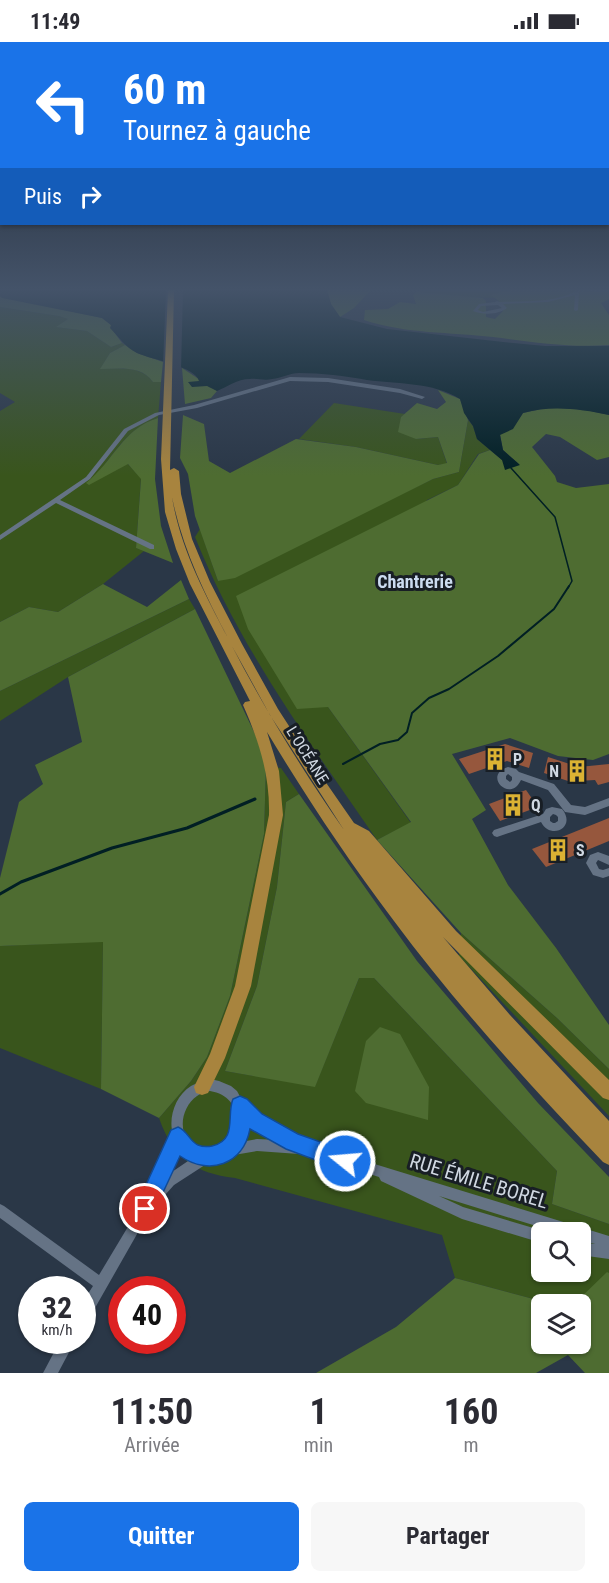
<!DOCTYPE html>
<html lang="fr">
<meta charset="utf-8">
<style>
:root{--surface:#fff;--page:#f7f7f7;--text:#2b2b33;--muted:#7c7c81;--accent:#1a73e8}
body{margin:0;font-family:"Roboto Condensed",sans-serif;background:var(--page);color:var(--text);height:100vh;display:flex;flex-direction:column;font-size:22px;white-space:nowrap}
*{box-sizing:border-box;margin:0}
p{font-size:20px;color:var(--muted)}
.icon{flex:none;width:33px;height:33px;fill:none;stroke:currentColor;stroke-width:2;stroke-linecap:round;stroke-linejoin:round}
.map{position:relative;height:1331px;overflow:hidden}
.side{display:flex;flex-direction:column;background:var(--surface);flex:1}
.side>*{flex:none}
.top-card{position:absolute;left:0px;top:0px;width:609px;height:183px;box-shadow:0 2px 4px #0004;background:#1a73e8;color:#fff;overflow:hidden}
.fabs{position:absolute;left:531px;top:1180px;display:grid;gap:12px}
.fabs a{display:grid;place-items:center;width:60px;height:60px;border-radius:9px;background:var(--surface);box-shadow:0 2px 4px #0004;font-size:30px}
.speed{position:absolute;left:18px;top:1234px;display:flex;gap:12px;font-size:30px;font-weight:700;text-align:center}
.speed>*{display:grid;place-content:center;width:78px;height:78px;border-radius:50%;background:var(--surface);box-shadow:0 2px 4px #0004;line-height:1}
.speed small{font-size:15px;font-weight:400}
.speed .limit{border:9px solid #d22;background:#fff;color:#111}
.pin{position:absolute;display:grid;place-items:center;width:51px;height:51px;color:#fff;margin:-26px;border:3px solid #fff;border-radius:50%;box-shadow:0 2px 6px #0007}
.me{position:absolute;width:66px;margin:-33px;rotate:287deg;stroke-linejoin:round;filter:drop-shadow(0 0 4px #0008)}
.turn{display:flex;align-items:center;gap:21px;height:126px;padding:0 24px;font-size:27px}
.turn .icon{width:78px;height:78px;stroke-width:2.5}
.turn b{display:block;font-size:42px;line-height:51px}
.then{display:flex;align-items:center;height:57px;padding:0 24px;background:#0003;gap:12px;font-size:22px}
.eta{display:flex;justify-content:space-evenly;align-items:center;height:102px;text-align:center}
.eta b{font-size:36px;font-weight:700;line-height:42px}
.primary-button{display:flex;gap:12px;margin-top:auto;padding:12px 24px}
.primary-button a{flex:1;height:69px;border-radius:9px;background:var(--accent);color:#fff;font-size:24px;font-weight:700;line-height:69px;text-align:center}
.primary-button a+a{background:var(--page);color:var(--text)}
.status{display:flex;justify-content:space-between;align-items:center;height:42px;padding:0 30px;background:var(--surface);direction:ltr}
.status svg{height:16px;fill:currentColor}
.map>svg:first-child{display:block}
.green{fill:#39551c;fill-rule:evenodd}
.forest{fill:#4e6c31}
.water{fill:#011f24}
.pier{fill:#2a3747}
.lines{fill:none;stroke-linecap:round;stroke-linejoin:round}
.stream-far2{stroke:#011f24;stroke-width:1.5}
.stream-far1{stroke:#011f24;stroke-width:2}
.stream{stroke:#011f24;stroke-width:3}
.building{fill:#96573d}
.minor{fill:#657385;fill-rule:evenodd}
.highway{fill:#a8843e;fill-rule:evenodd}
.route{fill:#1a73e8;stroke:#114b97;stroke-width:1.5}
.labels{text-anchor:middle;stroke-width:6;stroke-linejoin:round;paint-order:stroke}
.street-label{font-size:16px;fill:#d0d8e2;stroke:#181e25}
.poi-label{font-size:16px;font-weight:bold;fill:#d0d8e2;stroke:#181e25;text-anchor:start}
.neighbourhood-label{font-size:18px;font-weight:bold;fill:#ccdcf0;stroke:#181e25}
.near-street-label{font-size:20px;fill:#d0d8e2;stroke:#181e25}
</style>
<div class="status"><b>11:49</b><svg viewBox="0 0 49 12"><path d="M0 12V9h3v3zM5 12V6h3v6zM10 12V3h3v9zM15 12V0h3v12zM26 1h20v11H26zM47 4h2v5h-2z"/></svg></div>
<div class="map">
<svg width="609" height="1331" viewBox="0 0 609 1331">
<rect width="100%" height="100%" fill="#2a3747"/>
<!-- green -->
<g class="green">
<path d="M419,248H533L535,257L465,255L419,250Z"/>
<path d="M0,265L59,274L68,277L57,285L87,289L111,305L122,301L125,303L110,311L101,326C119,327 141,323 153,340H161L158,376C125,386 111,418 89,442L127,421L141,436L136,506L144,509L103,542L58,570L29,565L0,580V369L15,360L0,351Z"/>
<path d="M334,361L405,372L401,375L416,397L438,395L447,422L438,423L356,405L299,397Z"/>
<path d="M468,378L473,384L477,397L490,408L478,412L458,443L427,458L328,665L411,781L377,798C310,701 239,605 195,495L200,487L218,539L433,437L459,430Z"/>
<path d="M189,557L195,567L68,635L0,679V649Z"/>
<path d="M266,724L281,726L299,752L286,760L277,845L257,944L225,1029L315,1044L359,936H374L557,1129L552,1162L609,1182V1231L573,1263H556L455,1236L442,1193L235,1136C194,1131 173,1116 159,1076L191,1039L207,1015L230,954L264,792ZM542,1191H580V1230H542Z"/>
<path d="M461,891L557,976L609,1027V1074L459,914Z"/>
<path d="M103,899L101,1047L0,1006V904Z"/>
</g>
<!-- forest -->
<g class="forest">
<path d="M327,248H371L354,266L340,275L331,262Z"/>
<path d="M510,248H582L609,250V257L601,261L609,273V303C570,306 532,300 493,295C450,290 406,292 364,278L365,268L388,267L400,260L416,262L413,253L417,250L483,256L486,259V275L495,277L503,269L499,259L491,253Z"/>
<path d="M0,254L102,276L111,283V286L122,301L111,305L87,289L56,285L68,277L59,274L0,265Z"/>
<path d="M125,303L137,311L163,320L161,340H153C141,323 119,327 100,327L110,311Z"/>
<path d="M182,326L217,349L211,356L185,362Z"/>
<path d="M438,348L460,357L468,378L459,430L433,437L235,536L218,539L195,474L188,432L180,416L183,373L204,382L209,419L230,431L296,397L356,405L438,423L447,421L438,395L416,397L398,390L401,375L417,361L437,367L446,360Z"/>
<path d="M551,365L586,368L609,373V415L597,418L560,395L546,392L532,405L555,434L557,440L576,446L609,442V712L593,718L558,714L510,696L452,712L486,768L472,777L508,843L556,906L609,983V1027L557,976L461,891L377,798L411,780L328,665L297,667L248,587L236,554L458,443L479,412L490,408L502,418L519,422L503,408L500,392L517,380L523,371Z"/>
<path d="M158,376L155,437L161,484L173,521L136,506L141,437L128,422L89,443L86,441C113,420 123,386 158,376Z"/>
<path d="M181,538L189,557L0,649V580L29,565L58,570L103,542L147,565Z"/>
<path d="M195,567L256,694L266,724L264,792L230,954L207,1015L191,1039L159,1076L101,1047L103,900L0,904V836L19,760L43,742L35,723L82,700L68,635Z"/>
<path d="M299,752L417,919L538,1061L609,1135V1182L552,1162L557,1129L374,936H359L315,1045L225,1029L257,944L277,845L286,760Z"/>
<path d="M380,985L400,992L429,1045L428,1078L366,1061L355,1049L366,999Z"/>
<path d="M607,1230L609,1231V1331H585L568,1313L536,1331H316L396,1285L455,1236L556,1263H542V1302H580V1263H573Z"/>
</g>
<!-- water -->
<path class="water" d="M0,248H327L331,262L340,275L387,287L513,301L545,304H609V373C581,367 551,363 523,371L513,387L500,393L503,408L520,423L505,428L502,418L477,397L473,384L464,371L460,357C433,340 397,342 367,338C345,334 322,331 299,331C290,331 281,336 272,337C264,339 257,336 250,337C237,337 227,345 217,349L207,344L192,345L188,340L199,339C195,324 152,318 137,311C126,306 119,295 110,286L111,283L102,276L2,256L0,254Z"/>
<!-- pier -->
<path class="pier" d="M166,248H183L181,329L163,323Z"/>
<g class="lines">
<!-- stream-far2 -->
<path class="stream-far2" d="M511,426L555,475L572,539L568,546"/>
<!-- stream-far1 -->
<path class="stream-far1" d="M343,722L380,702L398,698L407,690L412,671L429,656L449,647L498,614L554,567L569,544"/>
<!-- stream -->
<path class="stream" d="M0,852L21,840L112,806L187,786L255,757"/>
</g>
<!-- building -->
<g class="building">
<path d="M505,702L533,711L529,726L507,719L469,732L459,717Z"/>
<path d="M548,715L579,725L609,722V740L598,743L595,738L578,739L577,742L544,731Z"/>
<path d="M526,748L538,765L500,779L489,762Z"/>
<path d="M609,776V799L546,825L532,807Z"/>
</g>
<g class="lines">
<!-- minor -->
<g class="minor">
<path d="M577,248H581L579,250L578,268L576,269L574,268L575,253L548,260L503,262L507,266C498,273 483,273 473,269L479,262L495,260L497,259L500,260C523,259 558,261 577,248ZM498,263L502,266L483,270L478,268L481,264Z"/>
<path d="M587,248H609V250L589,249Z"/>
<path d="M290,335L328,336L400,347L425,355L422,357L400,351L328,340L290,339L197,366L159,373L128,389L90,437L60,458L154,503V507H150L56,461L0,498V493L86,435L124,387L155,371L194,363Z"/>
<path d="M508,725L516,727L519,730L554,742L571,763L585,765L609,756V764L585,773L565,770L548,748L521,738C510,762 482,733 508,725ZM508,732L512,735V738L510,740L506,737V734Z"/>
<path d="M552,765L562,767C577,785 551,799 541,780L497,795L494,794L492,791L494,788L543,772L546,767ZM553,772L556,773L558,775V779L555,781H553L550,779V775Z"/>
<path d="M598,810L609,814V823L598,818L596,821L599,827L603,828L609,826V834L603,836L593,833L586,821L590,813Z"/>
<path d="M210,1037L219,1039L231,1044L237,1049L243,1060L267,1080L306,1101L609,1194V1217L580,1213V1200L595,1202L580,1198V1191H559L439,1154L463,1165L547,1190L542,1191V1201L462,1177L381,1139L379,1135L302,1111L299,1112L257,1109L228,1114L215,1120L208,1121L174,1143L157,1162L153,1164L87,1280L82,1282V1261L93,1244L0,1176V1162L4,1164L99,1233L141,1163L173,1093C168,1076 175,1054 191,1044C196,1041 204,1039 210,1037ZM210,1049C249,1055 241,1106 208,1108C199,1109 194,1107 188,1099C178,1085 183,1064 197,1054C201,1051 206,1050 210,1049ZM248,1078L259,1088L278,1098L257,1097L241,1100L247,1085ZM179,1107L184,1114L191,1117L166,1134Z"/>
<path d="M60,1299H75L58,1331H43Z"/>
</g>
<!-- highway -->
<path class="highway" d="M168,248H174L170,428L174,426L179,429L181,452L192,497L210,540L242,602L278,667L320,732L354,781L369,789L456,889L609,1038V1058L603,1056L443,895L510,973L609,1079V1123L603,1120C530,1043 457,964 394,879C348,818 306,755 267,690L279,729L283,773L251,944L225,1016L208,1051L202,1053L196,1051L194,1045L210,1012L235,944L269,773C270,733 259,699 243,663L245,660L250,659L190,542L176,507L165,470L161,417ZM172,455C182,505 204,551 228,596C204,551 180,505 172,455ZM232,604L270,673L344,788C303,729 265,668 232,604Z"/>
</g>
<!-- sky -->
<linearGradient id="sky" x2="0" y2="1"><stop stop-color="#171e27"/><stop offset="0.57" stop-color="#445369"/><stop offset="1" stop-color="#445369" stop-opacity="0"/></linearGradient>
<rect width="609" height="434" fill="url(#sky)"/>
<!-- route -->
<path class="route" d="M240,1054L247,1057L262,1072L298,1092L352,1111L355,1119L352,1126L345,1129L286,1107L250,1087C243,1123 209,1134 180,1114L152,1174L145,1177L138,1174L135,1167L171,1088L178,1085C188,1089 189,1099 198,1103C203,1105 207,1105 212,1104C238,1098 226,1073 233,1057Z"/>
<!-- icons -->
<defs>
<g id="building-bare" transform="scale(1.8)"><path d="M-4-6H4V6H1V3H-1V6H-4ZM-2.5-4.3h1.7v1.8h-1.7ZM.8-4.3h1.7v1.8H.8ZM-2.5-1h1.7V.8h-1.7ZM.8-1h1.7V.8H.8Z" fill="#dbb233" stroke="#181e25" stroke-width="2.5" paint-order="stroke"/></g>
</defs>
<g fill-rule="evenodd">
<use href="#building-bare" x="495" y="717"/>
<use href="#building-bare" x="577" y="729"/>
<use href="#building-bare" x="513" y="763"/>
<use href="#building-bare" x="558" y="808"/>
</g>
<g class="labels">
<!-- street labels -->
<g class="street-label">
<text transform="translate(308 713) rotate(58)" y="6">L’OCÉANE</text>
</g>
<!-- poi labels -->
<g class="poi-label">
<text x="513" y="723">P</text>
<text x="559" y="735" text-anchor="end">N</text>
<text x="531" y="769">Q</text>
<text x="576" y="814">S</text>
</g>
<!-- neighbourhood labels -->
<g class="neighbourhood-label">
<text x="415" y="546">Chantrerie</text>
</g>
<!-- near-street labels -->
<g class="near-street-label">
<text transform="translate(479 1139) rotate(17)" y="7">RUE ÉMILE BOREL</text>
</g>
</g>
</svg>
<div class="fabs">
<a><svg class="icon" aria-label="search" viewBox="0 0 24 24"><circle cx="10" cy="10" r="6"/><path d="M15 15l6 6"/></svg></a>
<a><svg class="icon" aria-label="layers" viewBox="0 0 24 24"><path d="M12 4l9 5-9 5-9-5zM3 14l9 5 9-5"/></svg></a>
</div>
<div class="speed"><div>32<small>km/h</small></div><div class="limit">40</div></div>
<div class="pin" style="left:145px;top:1167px;background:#d93025"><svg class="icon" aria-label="arrive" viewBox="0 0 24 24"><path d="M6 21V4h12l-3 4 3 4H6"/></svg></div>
<svg class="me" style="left:345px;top:1119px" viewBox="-20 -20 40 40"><circle r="17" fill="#1a73e8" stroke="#fff" stroke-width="3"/><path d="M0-11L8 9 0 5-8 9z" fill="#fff"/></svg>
<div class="top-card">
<div class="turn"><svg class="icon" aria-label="left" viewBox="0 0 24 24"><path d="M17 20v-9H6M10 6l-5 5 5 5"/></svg><div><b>60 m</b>Tournez à gauche</div></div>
<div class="then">Puis<svg class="icon" aria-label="right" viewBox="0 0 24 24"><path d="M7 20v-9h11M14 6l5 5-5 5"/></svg></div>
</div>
</div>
<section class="side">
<div class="eta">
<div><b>11:50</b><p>Arrivée</p></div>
<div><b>1</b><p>min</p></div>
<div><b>160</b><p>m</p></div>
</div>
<div class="primary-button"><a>Quitter</a><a>Partager</a></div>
</section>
